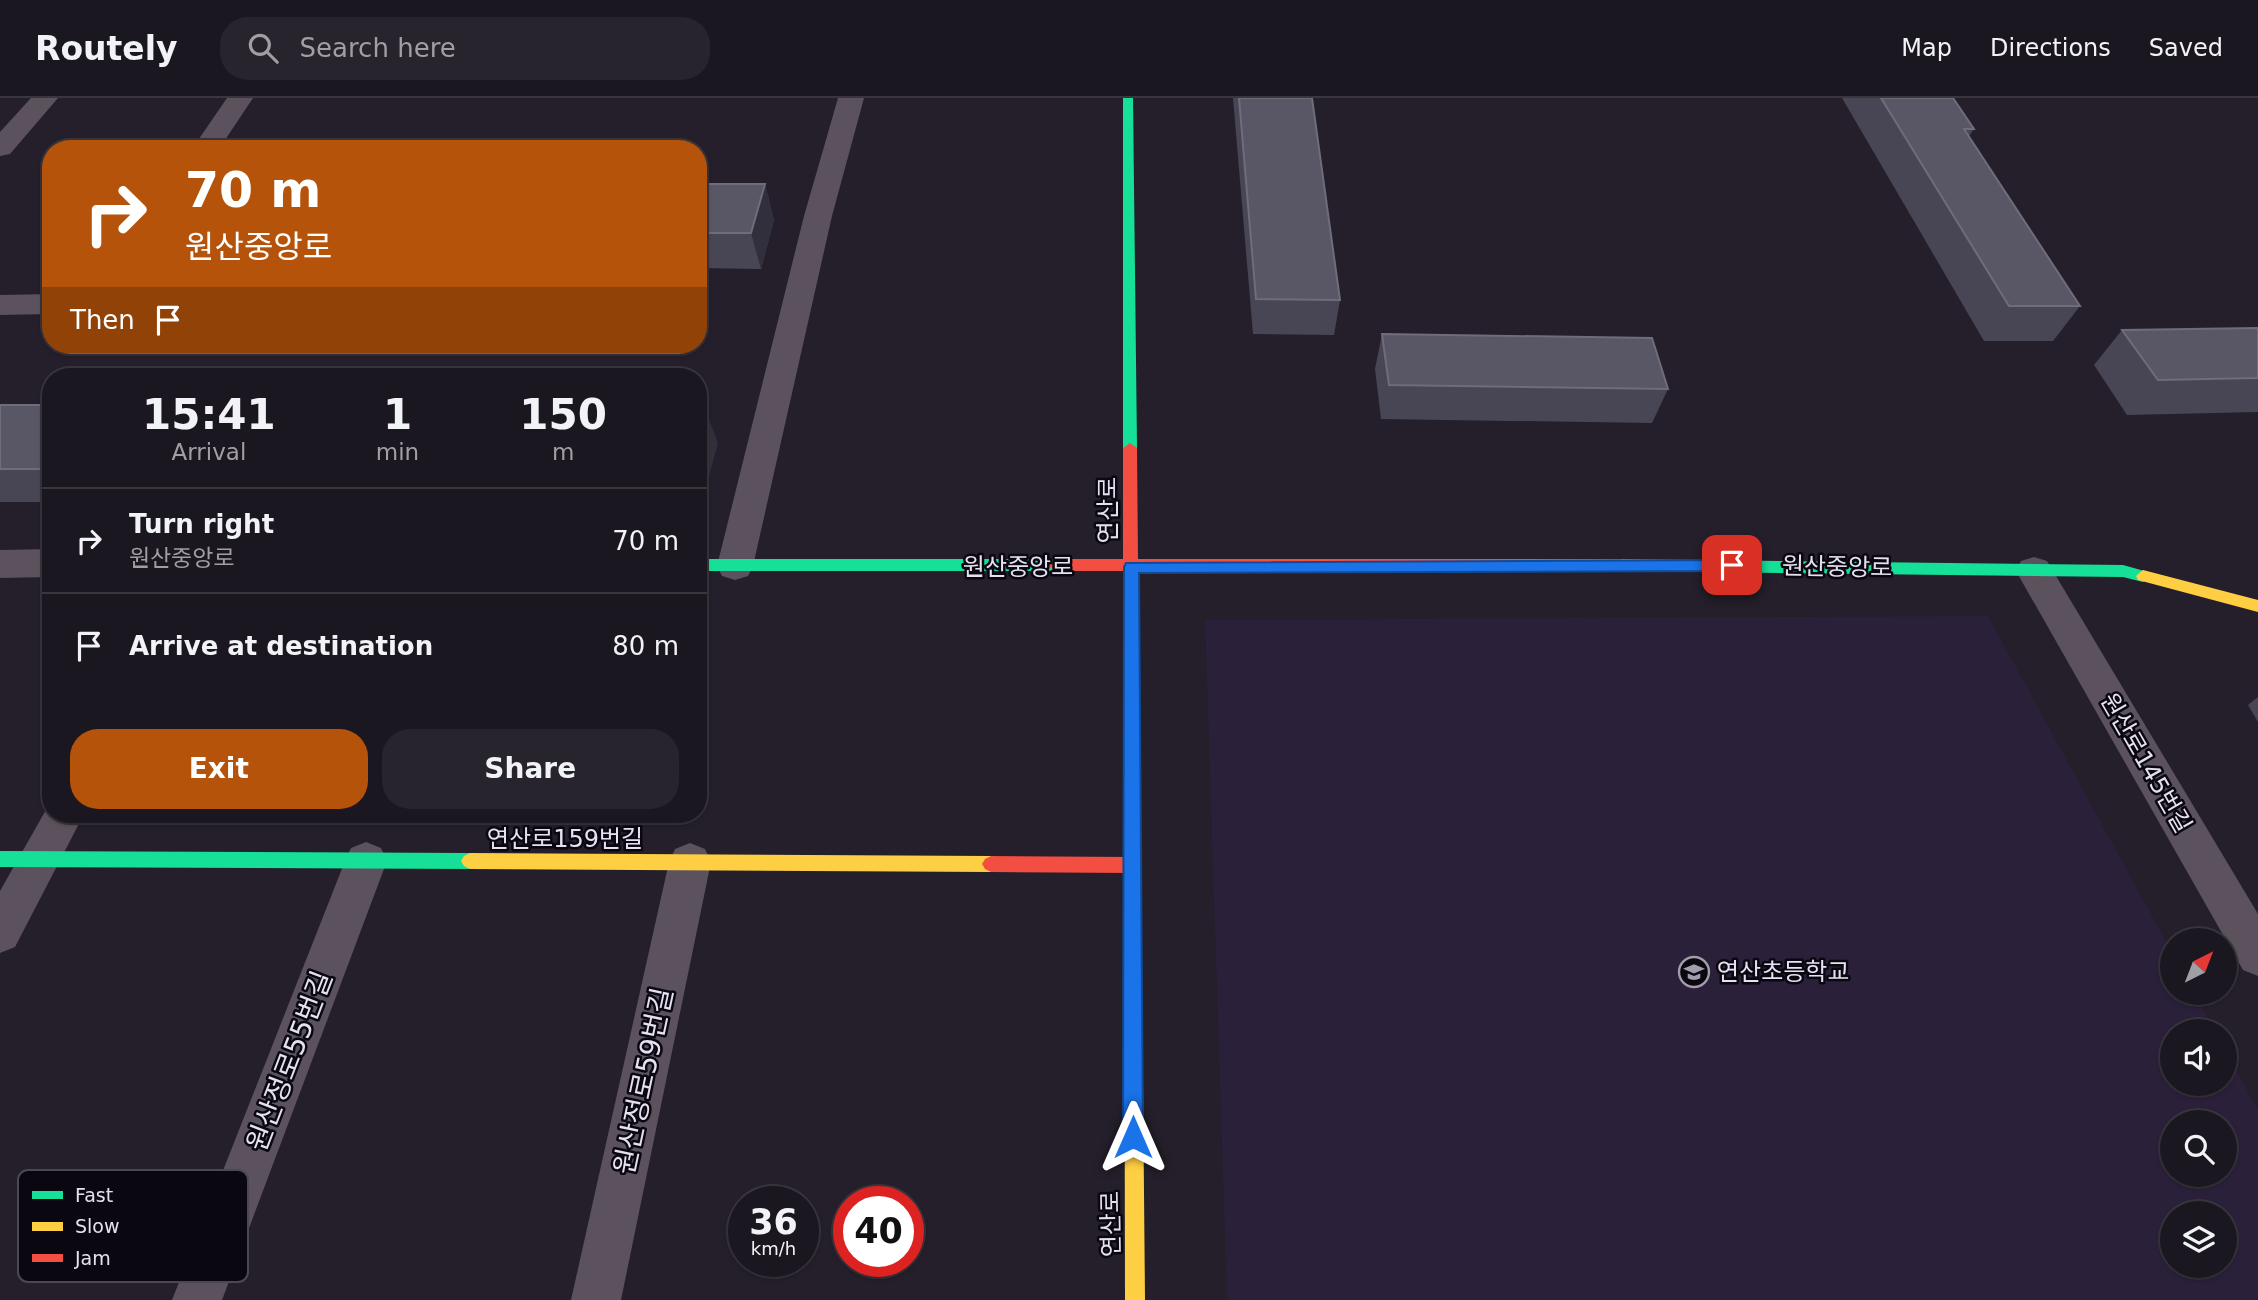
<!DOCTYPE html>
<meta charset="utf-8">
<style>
:root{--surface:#1b1720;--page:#28242d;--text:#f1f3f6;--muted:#a09fa5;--line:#39363e;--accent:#b45309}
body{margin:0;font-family:"DejaVu Sans","Noto Sans KR",sans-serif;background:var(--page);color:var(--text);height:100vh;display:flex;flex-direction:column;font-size:26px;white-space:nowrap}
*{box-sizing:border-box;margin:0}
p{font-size:23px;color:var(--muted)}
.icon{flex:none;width:38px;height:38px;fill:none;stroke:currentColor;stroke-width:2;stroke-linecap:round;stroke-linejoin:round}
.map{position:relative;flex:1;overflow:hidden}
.side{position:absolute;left:42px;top:270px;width:665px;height:455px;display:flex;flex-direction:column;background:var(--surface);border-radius:28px;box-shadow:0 2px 5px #0004,0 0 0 2px var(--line)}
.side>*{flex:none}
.hud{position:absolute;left:42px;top:42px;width:665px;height:214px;border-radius:28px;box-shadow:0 2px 5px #0004,0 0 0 2px var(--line);background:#b45309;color:#fff;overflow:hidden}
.needle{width:46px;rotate:42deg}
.tools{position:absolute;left:2160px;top:830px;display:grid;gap:14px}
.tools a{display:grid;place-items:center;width:77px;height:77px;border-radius:50%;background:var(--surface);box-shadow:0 2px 5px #0004,0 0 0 2px var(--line);font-size:35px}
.speed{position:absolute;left:728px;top:1088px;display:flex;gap:14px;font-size:35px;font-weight:700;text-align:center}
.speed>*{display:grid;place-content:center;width:91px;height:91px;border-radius:50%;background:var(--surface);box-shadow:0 2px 5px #0004,0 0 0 2px var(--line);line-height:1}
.speed small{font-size:18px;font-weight:400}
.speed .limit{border:10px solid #d22;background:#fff;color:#111}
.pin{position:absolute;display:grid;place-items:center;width:60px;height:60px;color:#fff;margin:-30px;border-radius:14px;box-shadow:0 4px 10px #0006}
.me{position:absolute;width:77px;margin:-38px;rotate:0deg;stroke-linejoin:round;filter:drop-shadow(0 0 5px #0008)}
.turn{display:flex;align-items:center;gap:24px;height:147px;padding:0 28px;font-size:32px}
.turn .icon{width:91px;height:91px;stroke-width:2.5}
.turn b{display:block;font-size:49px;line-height:60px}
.then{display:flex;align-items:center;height:66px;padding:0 28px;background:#0003;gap:14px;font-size:26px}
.eta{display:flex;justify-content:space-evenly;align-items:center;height:119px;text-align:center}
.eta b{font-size:42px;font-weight:700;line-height:49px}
.button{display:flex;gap:14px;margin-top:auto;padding:14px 28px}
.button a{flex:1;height:80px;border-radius:28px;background:var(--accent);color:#fff;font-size:28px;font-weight:700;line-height:80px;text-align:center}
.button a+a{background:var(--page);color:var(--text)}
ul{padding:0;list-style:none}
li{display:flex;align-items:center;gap:21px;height:105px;padding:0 28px;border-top:2px solid var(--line)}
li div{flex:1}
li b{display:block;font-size:26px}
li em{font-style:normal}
header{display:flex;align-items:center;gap:42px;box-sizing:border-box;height:98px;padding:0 35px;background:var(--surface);border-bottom:2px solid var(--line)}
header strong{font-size:33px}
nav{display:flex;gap:38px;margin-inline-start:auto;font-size:24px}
.search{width:490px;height:63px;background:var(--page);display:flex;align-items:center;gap:18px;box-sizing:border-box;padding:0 24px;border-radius:28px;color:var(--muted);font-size:26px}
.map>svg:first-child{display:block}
.built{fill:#2a2039;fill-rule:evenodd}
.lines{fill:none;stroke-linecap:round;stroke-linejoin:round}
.street{fill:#5b525d;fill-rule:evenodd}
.fast{fill:#16e098;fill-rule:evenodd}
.slow{fill:#ffcf43;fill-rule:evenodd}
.jam{fill:#f24e42;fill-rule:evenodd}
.wall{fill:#484655}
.shaded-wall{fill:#322f3d}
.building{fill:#595665;stroke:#6f6c7b;stroke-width:2}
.route{fill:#1a73e8;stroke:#114b97;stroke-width:2}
.labels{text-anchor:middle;stroke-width:5;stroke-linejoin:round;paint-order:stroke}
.street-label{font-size:24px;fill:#e6e1f0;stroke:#0a0710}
.poi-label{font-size:24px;fill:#e6e1f0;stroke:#0a0710;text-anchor:start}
.near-street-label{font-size:28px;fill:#e6e1f0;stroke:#0a0710}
.key{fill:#0a0710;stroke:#4c4853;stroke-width:2}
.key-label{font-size:19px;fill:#e6e1f0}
</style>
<header>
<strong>Routely</strong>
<div class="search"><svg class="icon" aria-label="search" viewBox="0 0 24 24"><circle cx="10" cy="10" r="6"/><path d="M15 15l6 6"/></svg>Search here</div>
<nav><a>Map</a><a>Directions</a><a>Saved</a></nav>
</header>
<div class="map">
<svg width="2258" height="1202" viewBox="0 0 2258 1202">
<rect width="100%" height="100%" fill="#241f2a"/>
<!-- built -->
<path class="built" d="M1988,518L2172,854V894H2194L2215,933H2172V985H2224V950L2258,1012V1202H1227L1205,522ZM2172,1024H2224V1076H2172ZM2172,1115H2224V1167H2172Z"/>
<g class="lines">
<!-- street -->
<g class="street">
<path d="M31,0H58L10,56L0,58V34Z"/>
<path d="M227,0H253L219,51H192Z"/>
<path d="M838,0H864L832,118L753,468L748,478L735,482L722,478L717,468L804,118Z"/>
<path d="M51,196V216L0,217V197Z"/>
<path d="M51,451V479L0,480V452Z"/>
<path d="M2034,459L2047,463L2258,816V878L2243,872L2016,473L2021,463Z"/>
<path d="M51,703V716H84L15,849L0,855V793Z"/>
<path d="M366,744L381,750L387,763L222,1202H172L345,763L351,750Z"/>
<path d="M690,745L705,751L711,764L621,1202H571L669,764L675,751Z"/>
</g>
<!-- fast -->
<g class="fast">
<path d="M1123,0H1133L1137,350L1130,355L1123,350Z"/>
<path d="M698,461H1055L1062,467L1055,473H698Z"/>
<path d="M1621,461L2123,467L2148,474L2150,478L2143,484L2123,479L1621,473L1614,467Z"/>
<path d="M0,753L470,755L476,758L479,763L476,768L470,771L0,769Z"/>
</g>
<!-- slow -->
<g class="slow">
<path d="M2143,472L2258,502V514L2138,482L2136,478Z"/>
<path d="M1132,652L1138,654L1140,659L1145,1202H1125L1124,659L1126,654Z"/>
<path d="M470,755L991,758L997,761L1000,766L997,771L991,774L470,771L464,768L461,763L464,758Z"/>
</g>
<!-- jam -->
<g class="jam">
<path d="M1130,345L1137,350L1138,461H1621L1628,467L1621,473H1138L1140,659L1138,664L1132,666L1126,664L1124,659L1123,473H1055L1048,467L1055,461H1123V350Z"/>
<path d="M991,758L1131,759L1137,762L1140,767L1137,772L1131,775L991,774L985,771L982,766L985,761Z"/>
</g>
</g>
<!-- wall -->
<g class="wall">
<path d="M1233,0H1312L1340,202L1334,237L1253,236Z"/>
<path d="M1842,0H1953L1974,31L1969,38L2080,208L2053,243H1984Z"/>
<path d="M698,86H765L774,122L761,171L698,170Z"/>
<path d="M2258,230V314L2127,317L2094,267L2122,232Z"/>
<path d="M1382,236L1668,291L1652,325L1381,321L1375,271Z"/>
<rect x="0" y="307" width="51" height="97"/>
<path d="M2258,599V624L2248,607Z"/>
</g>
<!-- shaded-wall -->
<g class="shaded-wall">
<path d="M765,86L774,122L761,171L751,135Z"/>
<path d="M705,311L718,345L701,408L698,402V335Z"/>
</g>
<!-- building -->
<g class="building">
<path d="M1239,0H1312L1340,202L1256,201Z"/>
<path d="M1881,0H1953L1974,31H1964L2080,208H2009Z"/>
<path d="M698,86H765L751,135H698Z"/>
<path d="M2258,230V280L2158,282L2122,232Z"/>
<path d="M1382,236L1652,240L1668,291L1389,287Z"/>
<rect x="0" y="307" width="51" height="64"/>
<path d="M698,311H705L698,335Z"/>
</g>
<!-- route -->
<path class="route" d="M1732,462L1739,467L1732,473L1139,475L1143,1039L1140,1046L1133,1049L1126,1046L1123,1039L1124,469L1126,465Z"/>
<!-- icons -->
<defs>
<g id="school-ring" transform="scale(1.575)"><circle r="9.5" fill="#0a0710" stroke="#a29dab" stroke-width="1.5"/><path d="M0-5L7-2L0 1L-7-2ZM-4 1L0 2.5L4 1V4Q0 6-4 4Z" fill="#a29dab"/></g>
</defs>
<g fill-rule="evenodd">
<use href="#school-ring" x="1694" y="874"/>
</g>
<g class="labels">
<!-- street labels -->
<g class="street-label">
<text transform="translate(1108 412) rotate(-90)" y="8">연산로</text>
<text x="1018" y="477">원산중앙로</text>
<text transform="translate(1837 469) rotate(1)" y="8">원산중앙로</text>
<text transform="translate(2146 665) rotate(60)" y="8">원산로145번길</text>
<text x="565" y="749">연산로159번길</text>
<text transform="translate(1111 1126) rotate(-91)" y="8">연산로</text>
</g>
<!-- poi labels -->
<g class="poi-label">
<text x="1717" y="882">연산초등학교</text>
</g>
<!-- near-street labels -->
<g class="near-street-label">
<text transform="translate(289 963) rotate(-69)" y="10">원산정로55번길</text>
<text transform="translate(643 983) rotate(-78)" y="10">원산정로59번길</text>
</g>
</g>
<!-- legend -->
<rect x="18" y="1072" width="230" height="112" rx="10" class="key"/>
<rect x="32" y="1093" width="31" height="8" fill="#16e098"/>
<rect x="32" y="1124" width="31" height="9" fill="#ffcf43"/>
<rect x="32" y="1156" width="31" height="8" fill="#f24e42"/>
<g class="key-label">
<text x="75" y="1104">Fast</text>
<text x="75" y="1135">Slow</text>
<text x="75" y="1167">Jam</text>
</g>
</svg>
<div class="tools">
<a><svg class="needle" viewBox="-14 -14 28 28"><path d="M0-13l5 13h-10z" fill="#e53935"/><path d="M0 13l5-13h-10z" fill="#a09fa5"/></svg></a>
<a><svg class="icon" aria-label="sound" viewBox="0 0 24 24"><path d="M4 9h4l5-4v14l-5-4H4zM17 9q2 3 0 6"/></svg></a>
<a><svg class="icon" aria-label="search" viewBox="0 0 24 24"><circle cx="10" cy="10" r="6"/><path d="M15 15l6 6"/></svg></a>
<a><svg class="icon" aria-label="layers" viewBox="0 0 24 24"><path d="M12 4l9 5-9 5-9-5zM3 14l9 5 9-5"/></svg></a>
</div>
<div class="speed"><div>36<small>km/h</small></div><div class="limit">40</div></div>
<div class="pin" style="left:1732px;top:467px;background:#d93025"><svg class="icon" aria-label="arrive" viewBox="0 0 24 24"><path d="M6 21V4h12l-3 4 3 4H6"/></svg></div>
<svg class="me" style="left:1133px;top:1039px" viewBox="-20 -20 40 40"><path d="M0-17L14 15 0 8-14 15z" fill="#1a73e8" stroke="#fff" stroke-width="4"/></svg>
<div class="hud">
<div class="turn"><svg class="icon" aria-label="right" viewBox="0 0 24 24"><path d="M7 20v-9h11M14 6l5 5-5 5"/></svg><div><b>70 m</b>원산중앙로</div></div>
<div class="then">Then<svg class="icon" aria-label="arrive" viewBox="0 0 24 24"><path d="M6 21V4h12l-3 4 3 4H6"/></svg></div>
</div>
<section class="side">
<div class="eta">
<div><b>15:41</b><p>Arrival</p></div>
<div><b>1</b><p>min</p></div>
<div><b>150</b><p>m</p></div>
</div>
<ul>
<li><svg class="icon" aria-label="right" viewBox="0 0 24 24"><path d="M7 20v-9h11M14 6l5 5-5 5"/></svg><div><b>Turn right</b><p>원산중앙로</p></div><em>70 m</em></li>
<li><svg class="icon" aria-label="arrive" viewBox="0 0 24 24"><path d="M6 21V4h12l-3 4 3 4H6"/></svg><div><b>Arrive at destination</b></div><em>80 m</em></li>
</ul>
<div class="button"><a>Exit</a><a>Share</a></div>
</section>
</div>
